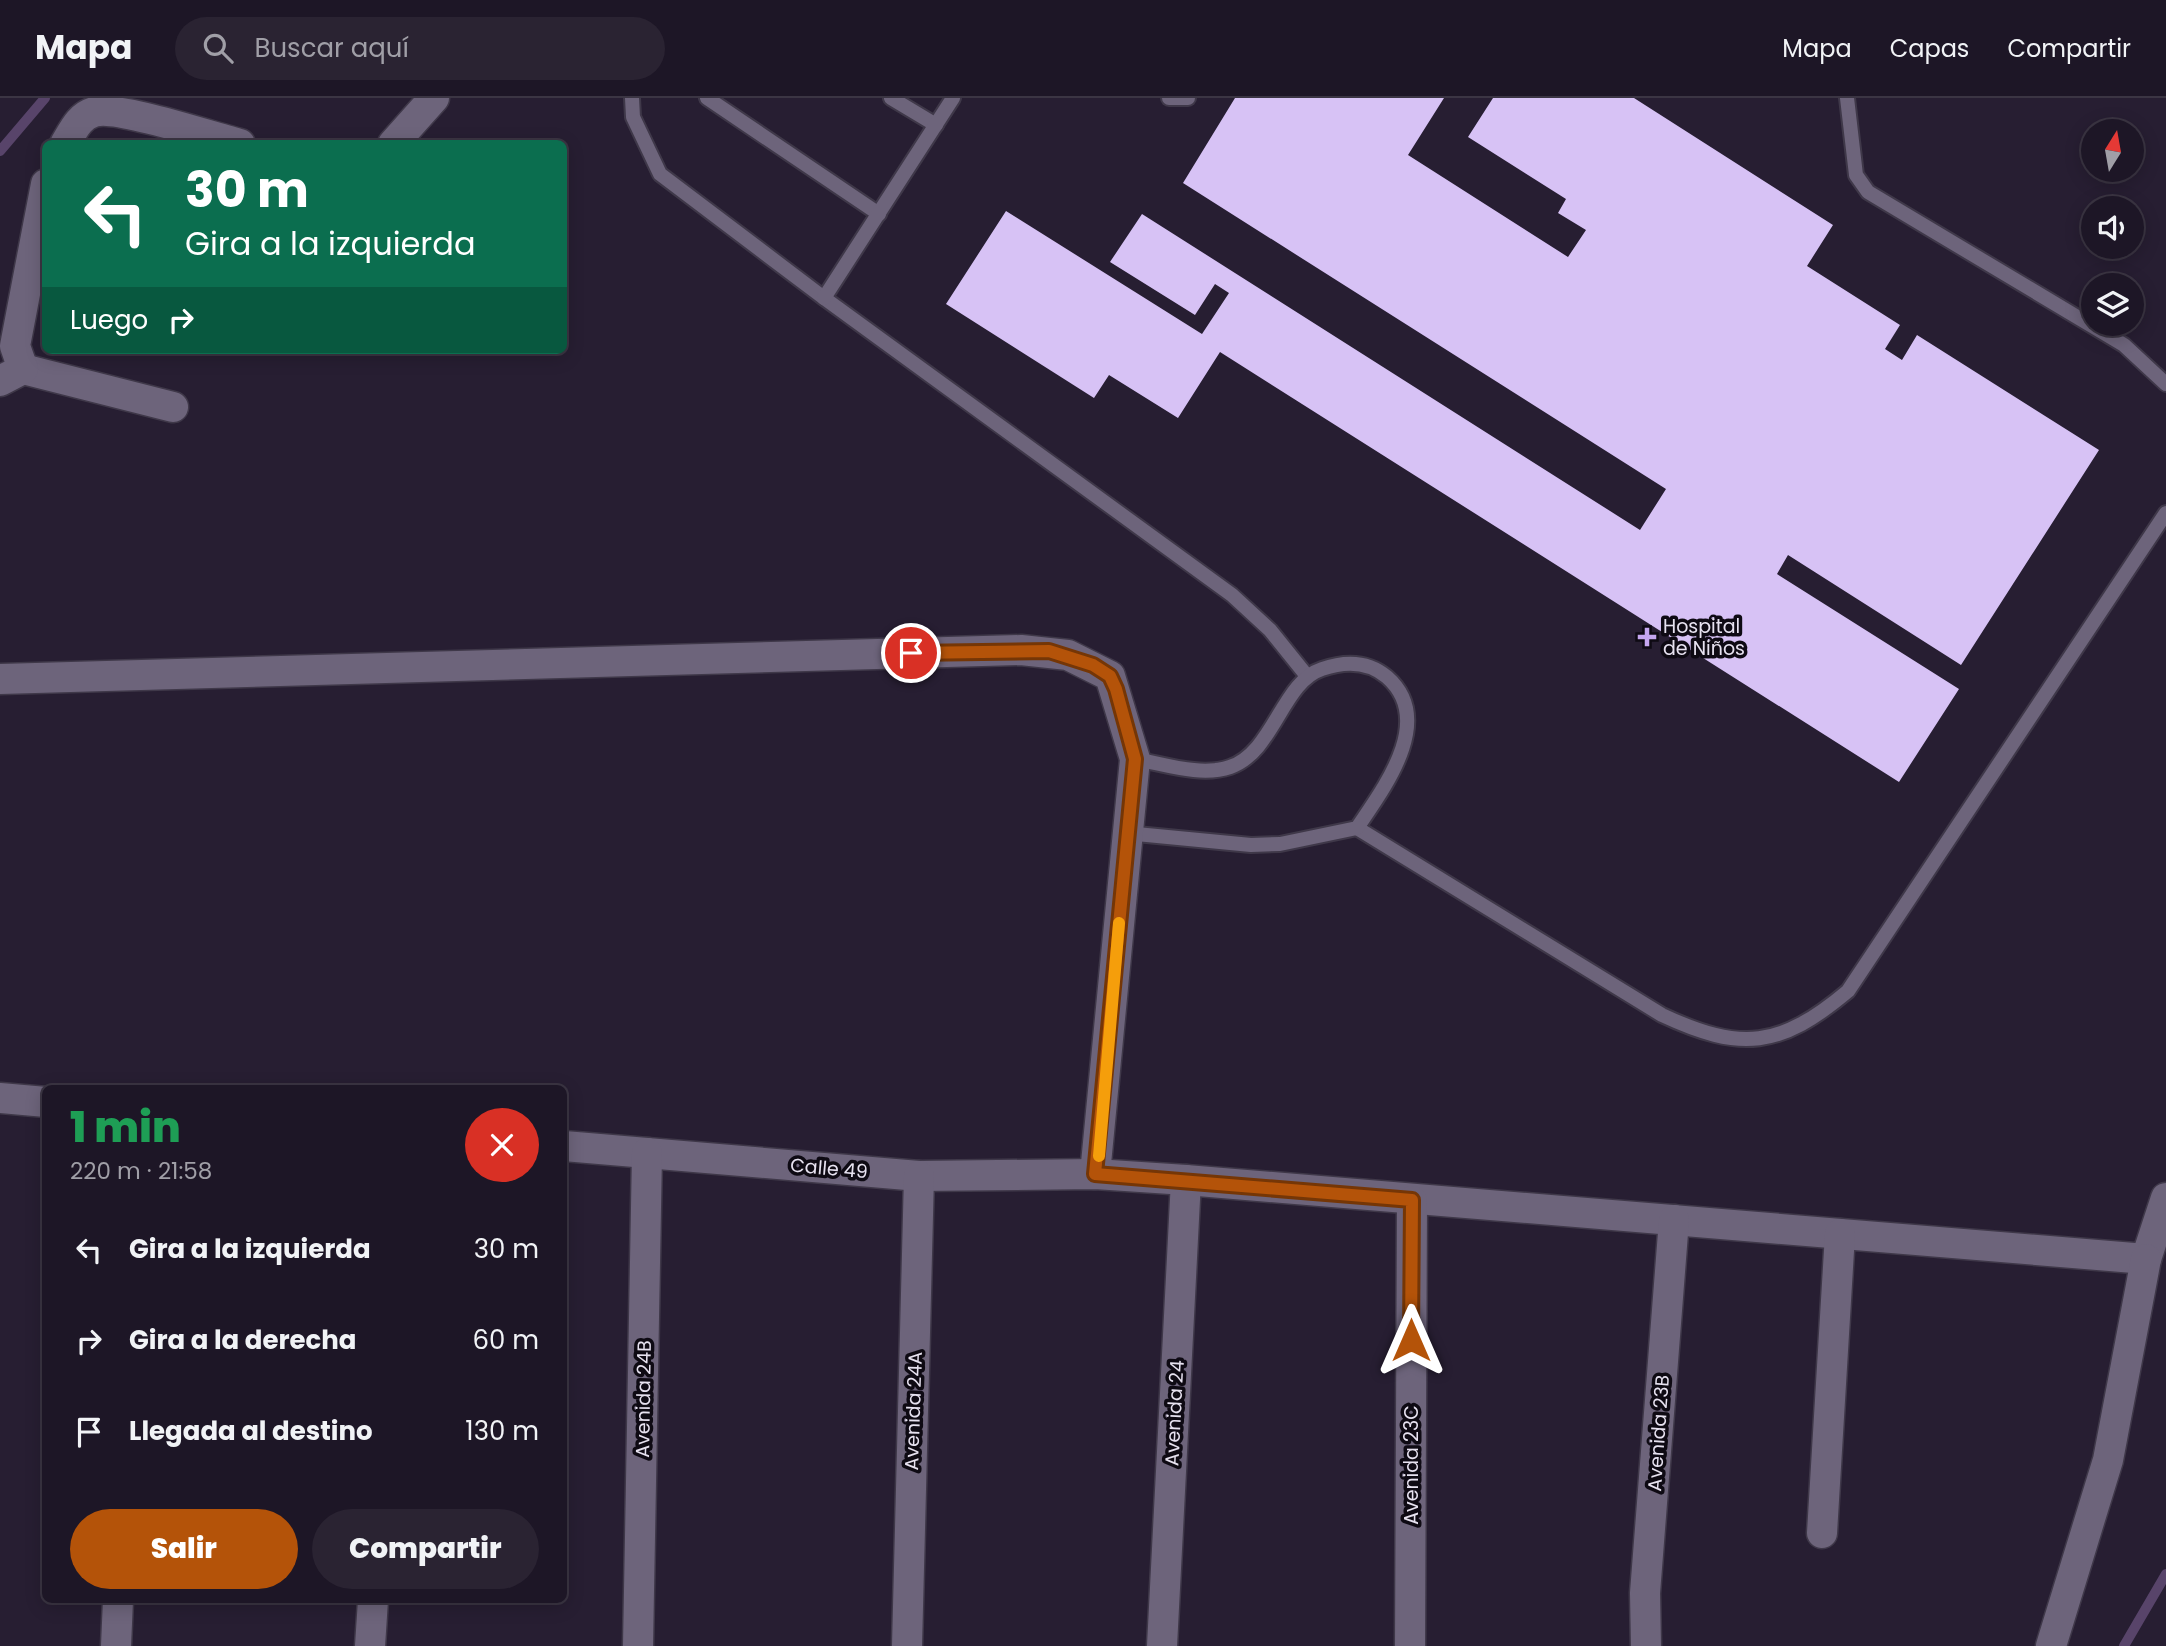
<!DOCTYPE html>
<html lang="es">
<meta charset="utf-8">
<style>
:root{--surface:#1d1626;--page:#2a2332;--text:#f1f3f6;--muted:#a09fa7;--line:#3b3543;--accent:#b45309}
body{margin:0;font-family:Poppins,sans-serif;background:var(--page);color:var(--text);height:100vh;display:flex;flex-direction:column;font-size:26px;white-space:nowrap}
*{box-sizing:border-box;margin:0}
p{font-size:23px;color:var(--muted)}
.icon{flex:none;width:38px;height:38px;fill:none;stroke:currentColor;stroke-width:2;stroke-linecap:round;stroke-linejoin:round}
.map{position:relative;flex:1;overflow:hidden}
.panel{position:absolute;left:42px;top:987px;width:525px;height:518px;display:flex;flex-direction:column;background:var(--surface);border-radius:10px;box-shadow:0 4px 18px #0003,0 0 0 2px var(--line)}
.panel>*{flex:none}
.banner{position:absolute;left:42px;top:42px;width:525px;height:214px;border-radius:10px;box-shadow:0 4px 18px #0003,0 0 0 2px var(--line);background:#0b6e4f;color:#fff;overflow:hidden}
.needle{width:46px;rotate:11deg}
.tools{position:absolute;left:2081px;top:21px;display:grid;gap:14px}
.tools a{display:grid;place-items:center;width:63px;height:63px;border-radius:50%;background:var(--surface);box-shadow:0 4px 18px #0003,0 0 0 2px var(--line);font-size:35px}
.pin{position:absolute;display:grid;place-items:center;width:60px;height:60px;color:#fff;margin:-30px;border:4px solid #fff;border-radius:50%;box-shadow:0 2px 7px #0007}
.me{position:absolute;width:77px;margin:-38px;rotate:0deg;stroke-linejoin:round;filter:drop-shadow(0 0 5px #0008)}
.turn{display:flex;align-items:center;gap:24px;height:147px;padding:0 28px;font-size:32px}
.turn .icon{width:91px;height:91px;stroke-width:2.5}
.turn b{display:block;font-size:49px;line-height:60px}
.then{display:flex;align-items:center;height:66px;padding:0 28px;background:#0003;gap:14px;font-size:26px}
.round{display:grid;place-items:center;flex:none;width:74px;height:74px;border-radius:37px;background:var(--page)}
.summary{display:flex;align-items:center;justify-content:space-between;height:119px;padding:0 28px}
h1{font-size:42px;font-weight:800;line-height:52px;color:#1e9e55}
.primary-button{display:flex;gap:14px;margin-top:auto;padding:14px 28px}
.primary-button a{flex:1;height:80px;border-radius:42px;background:var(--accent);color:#fff;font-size:28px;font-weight:800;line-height:80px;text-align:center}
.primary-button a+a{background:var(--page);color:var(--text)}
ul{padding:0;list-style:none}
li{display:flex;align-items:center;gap:21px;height:91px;padding:0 28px}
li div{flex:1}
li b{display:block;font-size:26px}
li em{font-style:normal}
header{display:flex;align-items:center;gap:42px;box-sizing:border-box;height:98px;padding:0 35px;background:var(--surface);border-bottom:2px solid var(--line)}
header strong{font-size:33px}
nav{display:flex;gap:38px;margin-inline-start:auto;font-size:24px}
.search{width:490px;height:63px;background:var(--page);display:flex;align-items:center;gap:18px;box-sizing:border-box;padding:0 24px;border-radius:38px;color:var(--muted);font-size:26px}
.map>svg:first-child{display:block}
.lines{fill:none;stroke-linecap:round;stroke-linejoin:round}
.stream{stroke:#58446a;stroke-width:10}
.building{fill:#d7c2f5}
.service-casing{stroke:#3f3849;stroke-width:18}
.minor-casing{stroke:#3f3849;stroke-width:33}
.service{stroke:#6d647b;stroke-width:14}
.minor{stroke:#6d647b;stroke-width:30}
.route-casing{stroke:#753606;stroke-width:18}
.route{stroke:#b45309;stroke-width:12}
.slow{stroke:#f59e0b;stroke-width:12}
.poi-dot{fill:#c5a6f0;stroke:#0e0a13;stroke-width:2.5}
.labels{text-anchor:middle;stroke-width:7;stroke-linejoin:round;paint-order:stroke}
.poi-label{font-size:19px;fill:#e7e2f0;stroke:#0e0a13;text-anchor:start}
.street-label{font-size:19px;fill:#e7e2f0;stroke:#0e0a13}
</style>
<header>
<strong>Mapa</strong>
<div class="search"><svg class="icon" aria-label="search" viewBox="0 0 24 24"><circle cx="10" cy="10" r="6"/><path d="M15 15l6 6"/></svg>Buscar aquí</div>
<nav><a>Mapa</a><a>Capas</a><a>Compartir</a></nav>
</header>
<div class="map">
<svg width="2166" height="1548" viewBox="0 0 2166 1548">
<rect width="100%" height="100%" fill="#271e32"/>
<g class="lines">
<!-- stream -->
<g class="stream">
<path d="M0,53L45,0"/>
<path d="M2124,1548L2166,1476"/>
</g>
</g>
<!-- building -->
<path class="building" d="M1235,0H1444L1408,57L1568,159L1586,132L1558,115L1566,101L1468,39L1493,0H1634L1833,127L1807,168L1900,227L1885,251L1902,262L1917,237L2099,352L1961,567L1788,457L1777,476L1959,591L1899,684L1220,254L1178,320L1109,277L1094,300L946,206L1006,113L1202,236L1229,195L1215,186L1195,217L1110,164L1142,116L1640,432L1666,391L1183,85Z"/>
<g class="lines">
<!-- service casing -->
<g class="service-casing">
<g id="service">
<path d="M632,0L633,19L660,76L824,200L1232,497L1270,532L1307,578"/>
<path d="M707,0L879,116"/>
<path d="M891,0L936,27"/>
<path d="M1169,0H1188"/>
<path d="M1847,0L1856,77L1868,94L2124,247L2166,286"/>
<path d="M824,200L953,0"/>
<path d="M1357,730L1662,917C1741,954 1780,950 1848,893L2166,415"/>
<path d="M1126,735L1251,747L1280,746L1357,730C1384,690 1436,622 1387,579C1368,563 1345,563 1322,571C1282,584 1274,654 1230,669C1201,679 1164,666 1135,661"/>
</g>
</g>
<!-- minor casing -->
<g class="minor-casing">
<g id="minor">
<path d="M65,46C73,33 79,18 94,14C117,7 212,39 240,46"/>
<path d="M393,46L434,0"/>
<path d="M23,271L173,309"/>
<path d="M0,283L23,271L15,248L46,86"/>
<path d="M0,581L1021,552L1068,557L1110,578L1135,661L1095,1076"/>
<path d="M0,1000L46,1004"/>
<path d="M564,1048L919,1078L1095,1076L1186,1082L2146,1161L2166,1100"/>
<path d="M1822,1435L1840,1136"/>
<path d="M116,1548L118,1502"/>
<path d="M370,1548L373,1502"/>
<path d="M638,1548L647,1055"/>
<path d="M907,1548L919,1078"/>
<path d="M1162,1548L1186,1082"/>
<path d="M1410,1548L1412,1103"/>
<path d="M1646,1548L1645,1495L1674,1122"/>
<path d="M2051,1548L2108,1362L2146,1161"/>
</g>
</g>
<!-- service -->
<use href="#service" class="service"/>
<!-- minor -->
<use href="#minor" class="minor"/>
</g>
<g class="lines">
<!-- route casing -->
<g class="route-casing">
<path id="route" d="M911,555L1049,553L1093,567L1110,578L1116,591L1135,661L1095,1076L1412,1102L1411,1242"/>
</g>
<!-- route -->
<use href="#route" class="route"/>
<!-- slow -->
<path class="slow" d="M1099,1058L1119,825"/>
</g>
<!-- markers -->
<path class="poi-dot" d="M1643.5 528.5h7v7h7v7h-7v7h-7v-7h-7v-7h7z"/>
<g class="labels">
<!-- poi labels -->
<g class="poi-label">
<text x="1663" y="535">Hospital<tspan x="1663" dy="22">de Niños</tspan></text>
</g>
<!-- street labels -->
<g class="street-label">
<text transform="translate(829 1070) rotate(5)" y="7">Calle 49</text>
<text transform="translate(643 1301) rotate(-89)" y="7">Avenida 24B</text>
<text transform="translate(913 1313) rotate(-88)" y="7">Avenida 24A</text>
<text transform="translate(1174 1315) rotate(-87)" y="7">Avenida 24</text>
<text transform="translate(1658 1335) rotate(-86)" y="7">Avenida 23B</text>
<text transform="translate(1411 1367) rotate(-90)" y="7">Avenida 23C</text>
</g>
</g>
</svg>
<div class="tools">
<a><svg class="needle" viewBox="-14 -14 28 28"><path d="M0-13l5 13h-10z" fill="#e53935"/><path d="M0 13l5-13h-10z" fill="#a09fa7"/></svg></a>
<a><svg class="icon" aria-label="sound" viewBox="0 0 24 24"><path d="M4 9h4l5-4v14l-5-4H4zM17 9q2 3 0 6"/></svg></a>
<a><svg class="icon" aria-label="layers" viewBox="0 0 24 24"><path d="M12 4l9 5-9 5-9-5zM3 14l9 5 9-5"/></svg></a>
</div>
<div class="pin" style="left:911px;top:555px;background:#d93025"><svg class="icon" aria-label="arrive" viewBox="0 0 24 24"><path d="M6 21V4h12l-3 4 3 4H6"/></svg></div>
<svg class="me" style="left:1411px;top:1242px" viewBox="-20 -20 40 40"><path d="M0-17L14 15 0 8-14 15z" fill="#b45309" stroke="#fff" stroke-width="4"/></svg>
<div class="banner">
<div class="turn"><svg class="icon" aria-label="left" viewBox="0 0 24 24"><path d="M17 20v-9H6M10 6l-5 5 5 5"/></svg><div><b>30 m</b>Gira a la izquierda</div></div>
<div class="then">Luego<svg class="icon" aria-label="right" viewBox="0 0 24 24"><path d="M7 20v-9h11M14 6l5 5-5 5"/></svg></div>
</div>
<section class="panel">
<div class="summary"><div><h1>1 min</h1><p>220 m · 21:58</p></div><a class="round" style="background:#d93025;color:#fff"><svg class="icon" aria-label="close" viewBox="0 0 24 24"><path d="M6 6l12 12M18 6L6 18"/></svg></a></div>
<ul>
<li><svg class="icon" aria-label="left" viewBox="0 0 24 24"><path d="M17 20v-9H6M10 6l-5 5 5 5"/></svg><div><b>Gira a la izquierda</b></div><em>30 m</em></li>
<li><svg class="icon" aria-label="right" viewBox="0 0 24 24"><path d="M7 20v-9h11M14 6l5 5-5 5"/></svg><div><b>Gira a la derecha</b></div><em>60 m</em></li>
<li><svg class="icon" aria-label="arrive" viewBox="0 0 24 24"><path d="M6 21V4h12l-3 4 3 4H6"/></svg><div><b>Llegada al destino</b></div><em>130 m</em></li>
</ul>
<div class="primary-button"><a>Salir</a><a>Compartir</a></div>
</section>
</div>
